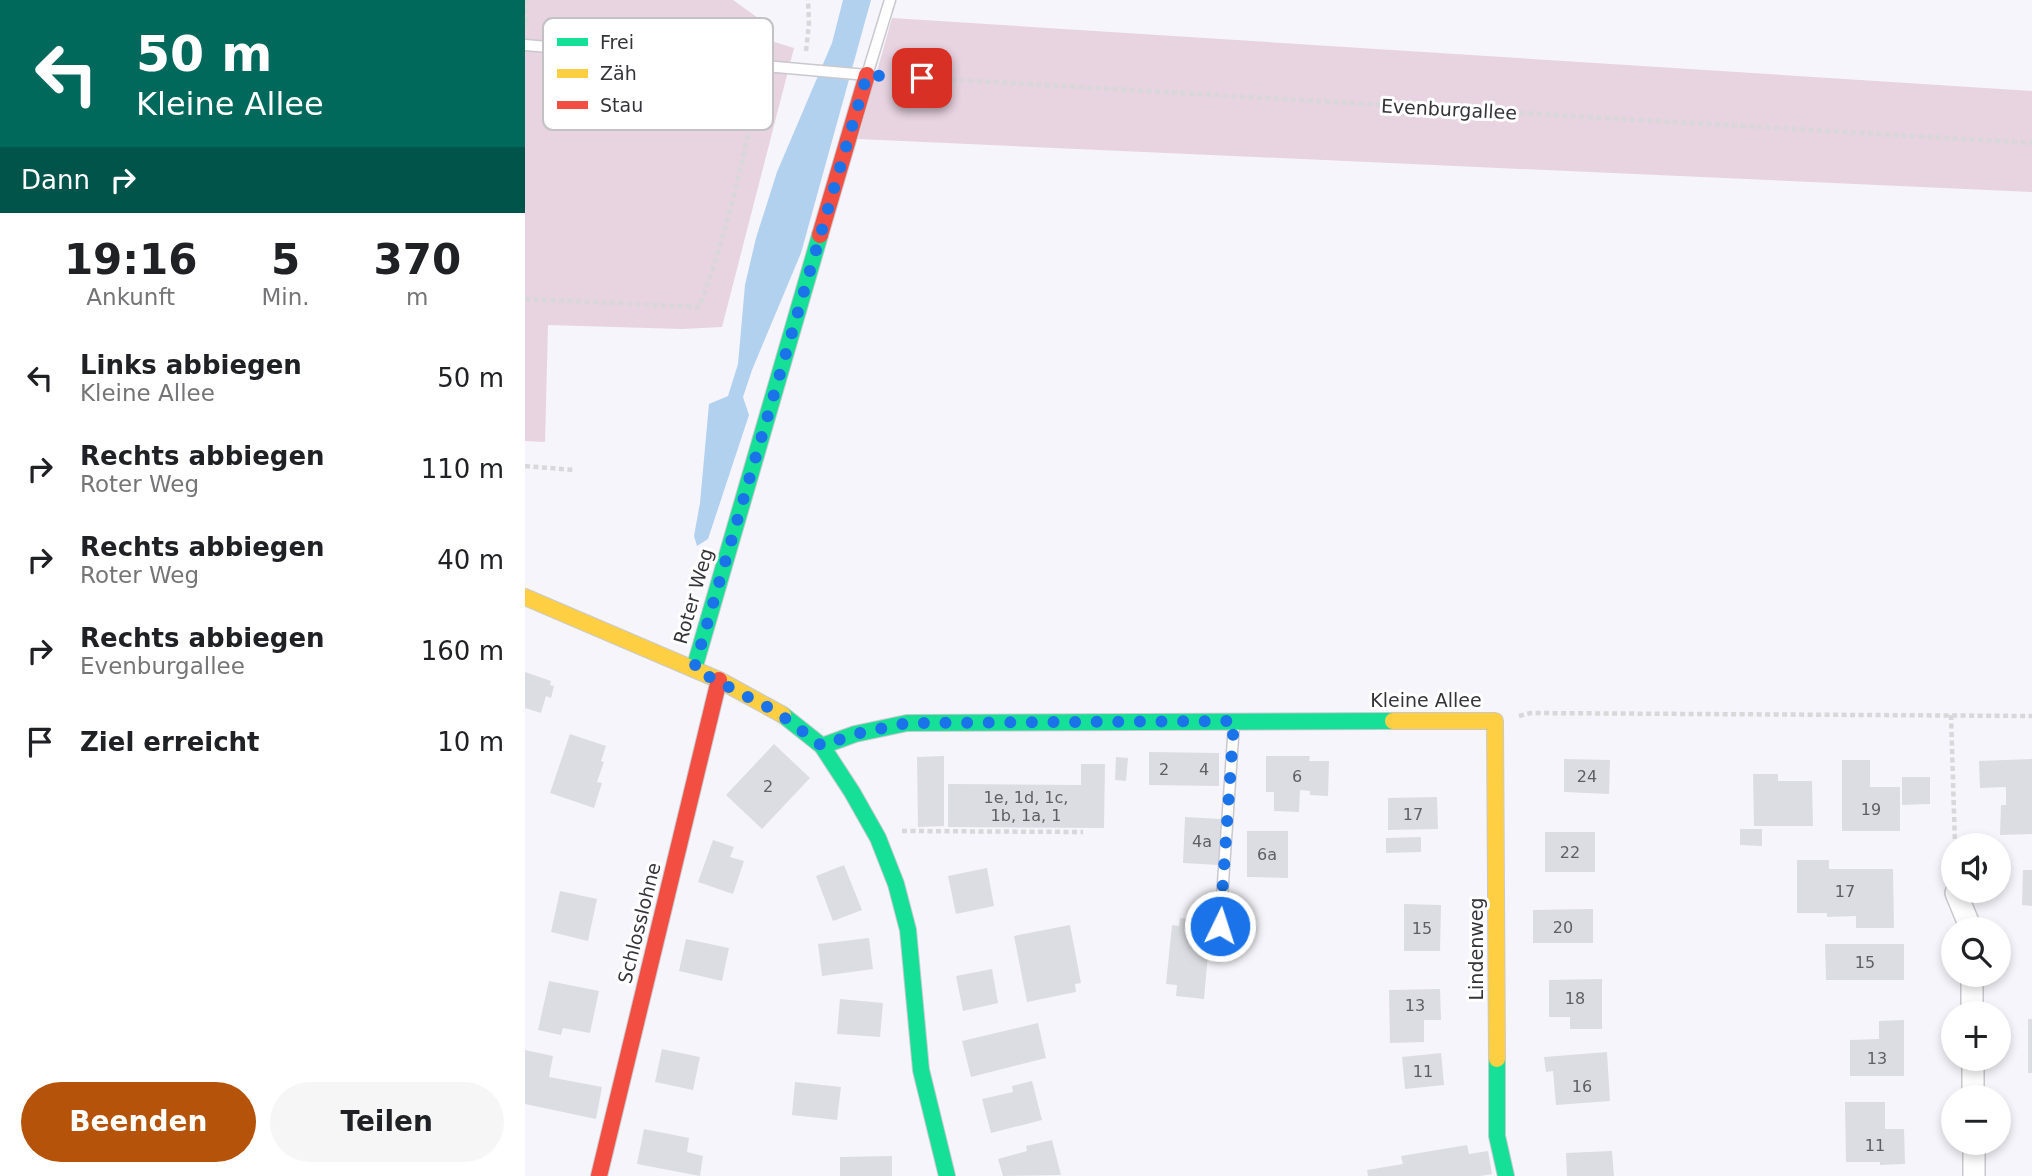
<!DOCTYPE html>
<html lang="de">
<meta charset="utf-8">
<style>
:root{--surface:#fff;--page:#f6f6f6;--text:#202124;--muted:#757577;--accent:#b45309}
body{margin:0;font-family:"DejaVu Sans",sans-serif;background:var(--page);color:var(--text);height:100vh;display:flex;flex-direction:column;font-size:26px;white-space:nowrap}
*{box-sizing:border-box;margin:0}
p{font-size:23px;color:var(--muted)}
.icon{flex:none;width:38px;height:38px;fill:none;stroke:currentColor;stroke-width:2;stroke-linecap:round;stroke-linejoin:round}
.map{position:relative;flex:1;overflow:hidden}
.drawer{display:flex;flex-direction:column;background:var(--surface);width:525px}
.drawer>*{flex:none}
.top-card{background:#00695c;color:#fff;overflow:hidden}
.buttons{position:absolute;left:1416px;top:833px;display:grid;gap:14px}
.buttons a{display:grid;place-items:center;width:70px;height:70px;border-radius:50%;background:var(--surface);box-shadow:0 4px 10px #0003;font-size:35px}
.pin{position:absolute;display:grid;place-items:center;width:60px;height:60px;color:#fff;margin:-30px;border-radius:14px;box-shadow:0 4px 10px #0006}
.me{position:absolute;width:77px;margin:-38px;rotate:4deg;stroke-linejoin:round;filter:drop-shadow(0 0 5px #0008)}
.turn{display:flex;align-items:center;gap:24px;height:147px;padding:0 21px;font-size:32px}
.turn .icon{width:91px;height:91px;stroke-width:2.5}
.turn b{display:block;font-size:49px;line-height:60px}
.then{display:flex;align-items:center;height:66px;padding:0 21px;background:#0003;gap:14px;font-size:26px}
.eta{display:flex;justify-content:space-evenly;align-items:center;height:119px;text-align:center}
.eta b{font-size:42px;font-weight:700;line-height:49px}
.cta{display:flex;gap:14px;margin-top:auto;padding:14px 21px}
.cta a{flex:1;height:80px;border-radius:42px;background:var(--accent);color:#fff;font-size:28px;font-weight:700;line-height:80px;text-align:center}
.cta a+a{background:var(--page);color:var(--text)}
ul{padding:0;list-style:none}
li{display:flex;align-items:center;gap:21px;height:91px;padding:0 21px}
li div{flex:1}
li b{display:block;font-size:26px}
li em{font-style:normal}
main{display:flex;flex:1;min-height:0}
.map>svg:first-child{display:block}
.green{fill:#e8d3e1}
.water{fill:#b1d1ee}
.building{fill:#dcdde2}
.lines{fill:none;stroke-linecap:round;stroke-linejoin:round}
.lane-casing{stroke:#c9c8cd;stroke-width:13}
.street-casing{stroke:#c9c8cd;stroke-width:24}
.fast-casing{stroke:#c9c8cd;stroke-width:18}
.slow-casing{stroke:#c9c8cd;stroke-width:18}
.jam-casing{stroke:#c9c8cd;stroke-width:18}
.path{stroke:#d8d7da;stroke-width:4.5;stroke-dasharray:5 3.5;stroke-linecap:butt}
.lane{stroke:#fefefe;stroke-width:10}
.street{stroke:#fefefe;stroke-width:21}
.fast{stroke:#16e098;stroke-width:16}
.slow{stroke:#ffcf43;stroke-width:16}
.jam{stroke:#f24e42;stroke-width:16}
.route{stroke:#1a73e8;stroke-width:12;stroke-dasharray:0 21.6}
.labels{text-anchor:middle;stroke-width:6;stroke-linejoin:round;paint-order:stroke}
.number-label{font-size:16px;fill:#5f5e63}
.street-label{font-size:19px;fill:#353439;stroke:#fff}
.key{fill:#fff;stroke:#c2c2c4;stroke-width:2}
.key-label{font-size:19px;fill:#353439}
</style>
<main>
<section class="drawer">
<div class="top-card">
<div class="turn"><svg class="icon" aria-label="left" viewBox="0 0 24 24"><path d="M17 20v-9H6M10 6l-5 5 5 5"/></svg><div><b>50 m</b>Kleine Allee</div></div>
<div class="then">Dann<svg class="icon" aria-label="right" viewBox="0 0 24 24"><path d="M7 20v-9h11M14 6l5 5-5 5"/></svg></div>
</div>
<div class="eta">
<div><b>19:16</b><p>Ankunft</p></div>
<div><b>5</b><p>Min.</p></div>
<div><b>370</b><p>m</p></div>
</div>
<ul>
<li><svg class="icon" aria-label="left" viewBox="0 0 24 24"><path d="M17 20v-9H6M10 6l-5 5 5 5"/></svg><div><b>Links abbiegen</b><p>Kleine Allee</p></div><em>50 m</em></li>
<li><svg class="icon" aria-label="right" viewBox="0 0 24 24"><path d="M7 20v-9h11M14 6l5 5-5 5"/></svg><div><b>Rechts abbiegen</b><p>Roter Weg</p></div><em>110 m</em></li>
<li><svg class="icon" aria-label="right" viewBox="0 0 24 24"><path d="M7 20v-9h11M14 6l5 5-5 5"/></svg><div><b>Rechts abbiegen</b><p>Roter Weg</p></div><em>40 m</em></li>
<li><svg class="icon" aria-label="right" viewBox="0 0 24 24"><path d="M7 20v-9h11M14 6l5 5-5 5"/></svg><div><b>Rechts abbiegen</b><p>Evenburgallee</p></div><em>160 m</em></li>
<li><svg class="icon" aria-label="arrive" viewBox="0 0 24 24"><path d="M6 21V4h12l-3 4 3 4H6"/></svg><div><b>Ziel erreicht</b></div><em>10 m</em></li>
</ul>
<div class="cta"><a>Beenden</a><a>Teilen</a></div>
</section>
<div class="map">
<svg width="1507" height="1176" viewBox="0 0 1507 1176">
<rect width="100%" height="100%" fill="#f6f5fb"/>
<!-- green -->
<g class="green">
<path d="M0,0H208L247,28L243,40L269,48L197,327L157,329L23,325L20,442L0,441Z"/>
<path d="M367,18L1507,91V192L333,139Z"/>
</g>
<!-- water -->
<path class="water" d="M318,0H346L276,253L227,370L218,397L224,415L183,539L172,546L169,536L175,503L184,404L203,396L213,364L220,285L231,238L252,172L307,43Z"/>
<!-- building -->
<g class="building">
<path d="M0,672L26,681L25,685L29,686L26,698L21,696L16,713L0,708Z"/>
<path d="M45,734L81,746L76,761L79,762L72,782L77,783L69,808L25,793Z"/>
<path d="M249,744L285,778L237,829L201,795Z"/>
<path d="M624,752L694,753V786L624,785Z"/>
<path d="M419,756V826L393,827L392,757Z"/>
<path d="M741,756H785L784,761H804L803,796L785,795V791L775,790L774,812L749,811V792H741Z"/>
<path d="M591,757L603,758L601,781L590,780Z"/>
<path d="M1039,759L1085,760L1084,794L1039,792Z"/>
<path d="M1507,759V834L1475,835L1476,805H1481V787L1455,788L1454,761Z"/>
<path d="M1317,760H1345V787H1375V831H1317Z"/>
<path d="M556,764H580L579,828L423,827V784L556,785Z"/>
<path d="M1228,774H1253V781H1287L1288,826H1229Z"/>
<path d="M1377,777H1405V804L1377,805Z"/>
<path d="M912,797L913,829L863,830V798Z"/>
<path d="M660,817L696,819L693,865L658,863Z"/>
<path d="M1215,829H1237V846L1215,845Z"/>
<path d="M722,831H763V878L722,877Z"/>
<rect x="1020" y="832" width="50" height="40"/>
<path d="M896,837V852L861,853V838Z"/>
<path d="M188,840L209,847L205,857L219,861L208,894L173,882Z"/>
<path d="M1272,860H1304V869H1368L1369,928H1331V916L1302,917V913H1272Z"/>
<path d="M319,865L337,910L308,921L291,876Z"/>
<path d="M462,868L469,906L431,914L423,876Z"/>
<path d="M1498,870H1507V906L1497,905Z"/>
<path d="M35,891L72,899L63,941L26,932Z"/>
<path d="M879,904L916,905L915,951H879Z"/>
<path d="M1068,909V943H1008V910Z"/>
<path d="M655,918L686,921L679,999L651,996L652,985L641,984L647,925L654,926Z"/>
<path d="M545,925L556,983L550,984L551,992L502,1002L489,936Z"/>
<path d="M344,938L348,969L297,976L293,944Z"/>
<path d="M161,939L204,948L197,981L154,971Z"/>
<path d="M1300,944H1379V980H1301Z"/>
<path d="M467,969L473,1003L438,1011L431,976Z"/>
<path d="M1077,979V1029H1045V1017H1024V980Z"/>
<path d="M24,981L74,991L65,1033L38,1028L36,1035L13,1030Z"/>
<path d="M915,989L916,1020H899V1042L865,1043L864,990Z"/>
<path d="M315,999L358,1003L355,1037L312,1034Z"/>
<rect x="1503" y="1019" width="4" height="54"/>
<path d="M1379,1020V1076H1325V1040L1354,1039V1021Z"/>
<path d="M513,1023L521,1058L446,1077L437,1041Z"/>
<path d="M137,1049L175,1057L168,1090L130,1082Z"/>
<path d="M0,1050L28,1056L24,1077L77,1087L71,1119L0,1104Z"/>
<path d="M1082,1052L1085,1101L1031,1105L1028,1071L1021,1072L1019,1057Z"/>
<path d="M916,1053L919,1085L880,1089L877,1057Z"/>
<path d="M507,1081L517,1120L466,1133L457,1099L488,1092L487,1086Z"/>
<path d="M270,1082L316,1087L312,1120L267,1115Z"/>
<path d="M1320,1102H1360V1129H1379L1380,1164L1355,1165V1162H1321Z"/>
<path d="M119,1129L164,1138L162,1152L178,1156L175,1176L112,1164Z"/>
<path d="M527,1140L536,1175L478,1176L473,1159L502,1151L501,1146Z"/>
<path d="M942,1145L944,1154L963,1151L967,1174L955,1176H843L842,1170L878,1164L876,1156Z"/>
<path d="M1087,1151L1089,1176H1042L1041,1153Z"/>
<path d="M367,1156V1176H315V1157Z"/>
</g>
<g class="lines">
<!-- lane casing -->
<g class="lane-casing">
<g id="lane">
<path d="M0,45L342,75L365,0"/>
<path d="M695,926L709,724"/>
</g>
</g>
<!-- street casing -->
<g class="street-casing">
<g id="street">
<path d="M1431,893L1446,929"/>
<path d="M1447,975V1013"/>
<path d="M1448,1059V1097"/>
<path d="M1449,1143V1176"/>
</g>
</g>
<!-- fast casing -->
<g class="fast-casing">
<g id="fast">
<path d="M169,669L295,235"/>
<path d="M258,715L297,746L327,792L353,838L371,884L383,930L396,1070L422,1176"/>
<path d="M297,746L330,734L382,723L868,721"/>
<path d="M972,1059V1136L981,1176"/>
</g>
</g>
<!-- slow casing -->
<g class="slow-casing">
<g id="slow">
<path d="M0,597L194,680L258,715"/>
<path d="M868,721H970L972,1059"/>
</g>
</g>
<!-- jam casing -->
<g class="jam-casing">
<g id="jam">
<path d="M295,235L342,75"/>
<path d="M74,1176L194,680"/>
</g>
</g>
<!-- path -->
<g class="path">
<path d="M0,0L1,27"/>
<path d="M281,51L284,24L283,0"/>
<path d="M367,76L1507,143"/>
<path d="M0,299L174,307C202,235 218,159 234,84"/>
<path d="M0,466L49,470"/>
<path d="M1426,715L1430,845"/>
<path d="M994,716L1006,713L1507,716"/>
<path d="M377,831L558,832"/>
</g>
<!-- lane -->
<use href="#lane" class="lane"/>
<!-- street -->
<use href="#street" class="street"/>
<!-- fast -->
<use href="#fast" class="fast"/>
<!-- slow -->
<use href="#slow" class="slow"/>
<!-- jam -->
<use href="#jam" class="jam"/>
</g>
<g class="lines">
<!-- route -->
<path class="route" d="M397,78L342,75L169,669L252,712L297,746L330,734L382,723L709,721L695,926"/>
</g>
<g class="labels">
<!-- number labels -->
<g class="number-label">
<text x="639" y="775">2</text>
<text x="679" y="775">4</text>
<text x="772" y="782">6</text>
<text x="1062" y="782">24</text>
<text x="243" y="792">2</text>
<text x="501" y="803">1e, 1d, 1c,<tspan x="501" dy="18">1b, 1a, 1</tspan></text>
<text x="1346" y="815">19</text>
<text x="888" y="820">17</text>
<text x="677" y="847">4a</text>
<text x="1045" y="858">22</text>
<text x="742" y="860">6a</text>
<text x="1320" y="897">17</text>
<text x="1038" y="933">20</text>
<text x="897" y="934">15</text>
<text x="1340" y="968">15</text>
<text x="1050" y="1004">18</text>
<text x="890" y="1011">13</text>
<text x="1352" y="1064">13</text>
<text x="898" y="1077">11</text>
<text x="1057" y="1092">16</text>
<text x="1350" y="1151">11</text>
</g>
<!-- street labels -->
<g class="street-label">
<text transform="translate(924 109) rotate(3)" y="7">Evenburgallee</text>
<text transform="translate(168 596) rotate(-74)" y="7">Roter Weg</text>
<text x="901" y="707">Kleine Allee</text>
<text transform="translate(114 923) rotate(-76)" y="7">Schlosslohne</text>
<text transform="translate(951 949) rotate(-90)" y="7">Lindenweg</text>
</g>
</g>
<!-- legend -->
<rect x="18" y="18" width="230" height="112" rx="10" class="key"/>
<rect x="32" y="38" width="31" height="8" fill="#16e098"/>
<rect x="32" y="69" width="31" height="9" fill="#ffcf43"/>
<rect x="32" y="101" width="31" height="8" fill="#f24e42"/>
<g class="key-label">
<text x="75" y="49">Frei</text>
<text x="75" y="80">Zäh</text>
<text x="75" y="112">Stau</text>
</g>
</svg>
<div class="buttons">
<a><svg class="icon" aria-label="sound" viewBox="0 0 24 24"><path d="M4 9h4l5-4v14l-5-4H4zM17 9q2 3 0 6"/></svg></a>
<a><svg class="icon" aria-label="search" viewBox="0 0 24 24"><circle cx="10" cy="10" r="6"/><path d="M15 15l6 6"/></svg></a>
<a>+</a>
<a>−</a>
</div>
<div class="pin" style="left:397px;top:78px;background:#d93025"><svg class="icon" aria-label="arrive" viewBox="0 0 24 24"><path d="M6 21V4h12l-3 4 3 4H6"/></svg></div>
<svg class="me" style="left:695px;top:926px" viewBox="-20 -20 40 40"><circle r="17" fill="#1a73e8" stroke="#fff" stroke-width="3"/><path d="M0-11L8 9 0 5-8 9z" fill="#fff"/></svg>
</div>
</main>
